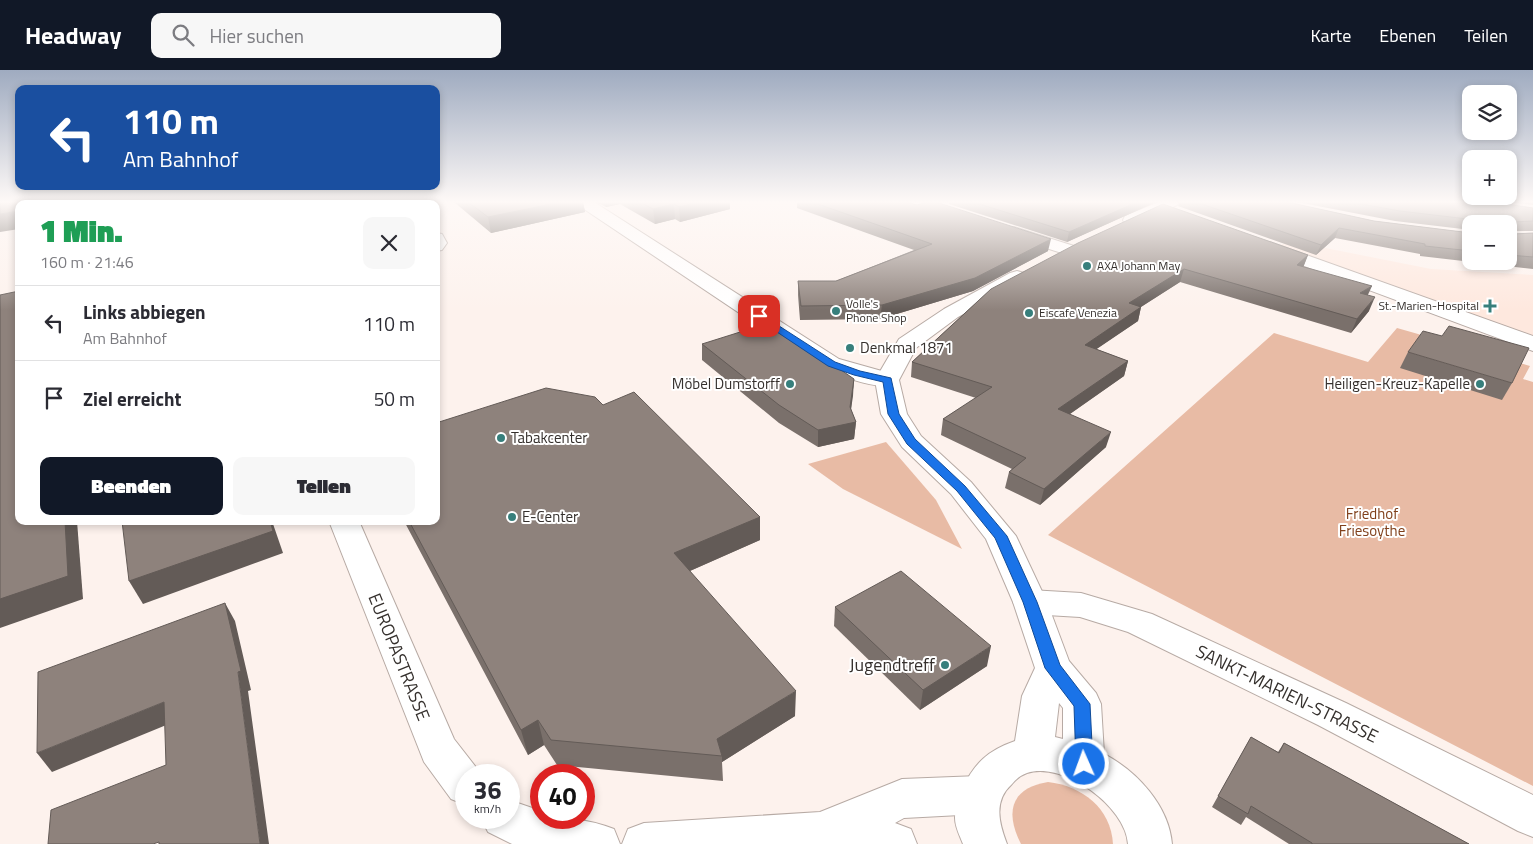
<!DOCTYPE html>
<html lang="de">
<meta charset="utf-8">
<style>
:root{--surface:#fff;--page:#f7f7f7;--text:#2b2b33;--muted:#7c7c81;--line:#e1e1e2;--accent:#111827}
body{margin:0;font-family:"Titillium Web",sans-serif;background:var(--page);color:var(--text);height:100vh;display:flex;flex-direction:column;font-size:19px;white-space:nowrap}
*{box-sizing:border-box;margin:0}
p{font-size:16px;color:var(--muted)}
.icon{flex:none;width:28px;height:28px;fill:none;stroke:currentColor;stroke-width:2;stroke-linecap:round;stroke-linejoin:round}
.map{position:relative;flex:1;overflow:hidden}
.sheet{position:absolute;left:15px;top:130px;width:425px;height:325px;display:flex;flex-direction:column;background:var(--surface);border-radius:10px;box-shadow:0 2px 8px #0003}
.sheet>*{flex:none}
.banner{position:absolute;left:15px;top:15px;width:425px;height:105px;border-radius:10px;box-shadow:0 2px 8px #0003;background:#1a4fa0;color:#fff;overflow:hidden}
.controls{position:absolute;left:1462px;top:15px;display:grid;gap:10px}
.controls a{display:grid;place-items:center;width:55px;height:55px;border-radius:10px;background:var(--surface);box-shadow:0 2px 8px #0003;font-size:25px}
.speed{position:absolute;left:455px;top:694px;display:flex;gap:10px;font-size:25px;font-weight:700;text-align:center}
.speed>*{display:grid;place-content:center;width:65px;height:65px;border-radius:50%;background:var(--surface);box-shadow:0 2px 8px #0003;line-height:1}
.speed small{font-size:12px;font-weight:400}
.speed .limit{border:8px solid #d22;background:#fff;color:#111}
.pin{position:absolute;display:grid;place-items:center;width:42px;height:42px;color:#fff;margin:-21px;border-radius:10px;box-shadow:0 2px 8px #0006}
.me{position:absolute;width:55px;margin:-28px;rotate:358deg;stroke-linejoin:round;filter:drop-shadow(0 0 4px #0008)}
.turn{display:flex;align-items:center;gap:18px;height:105px;padding:0 25px;font-size:22px}
.turn .icon{width:65px;height:65px;stroke-width:2.5}
.turn b{display:block;font-size:35px;line-height:42px}
.round{display:grid;place-items:center;flex:none;width:52px;height:52px;border-radius:10px;background:var(--page)}
.headline{display:flex;align-items:center;justify-content:space-between;height:85px;padding:0 25px}
h1{font-size:30px;font-weight:800;line-height:38px;color:#1e9e55}
.cta{display:flex;gap:10px;margin-top:auto;padding:10px 25px}
.cta a{flex:1;height:58px;border-radius:10px;background:var(--accent);color:#fff;font-size:20px;font-weight:800;line-height:58px;text-align:center}
.cta a+a{background:var(--page);color:var(--text)}
ul{padding:0;list-style:none}
li{display:flex;align-items:center;gap:15px;height:75px;padding:0 25px;border-top:1px solid var(--line)}
li div{flex:1}
li b{display:block;font-size:19px}
li em{font-style:normal}
header{display:flex;align-items:center;gap:30px;box-sizing:border-box;height:70px;padding:0 25px;background:var(--accent);color:#fff}
header strong{font-size:24px}
nav{display:flex;gap:28px;margin-inline-start:auto;font-size:18px}
.search{width:350px;height:45px;background:var(--page);display:flex;align-items:center;gap:12px;box-sizing:border-box;padding:0 18px;border-radius:10px;color:var(--muted);font-size:19px}
.map>svg:first-child{display:block}
.built{fill:#fee8de}
.green{fill:#e8bba5}
.lines{fill:none;stroke-linecap:round;stroke-linejoin:round}
.minor-casing{stroke:#b7aaa4;stroke-width:2}
.tertiary-casing{stroke:#b7aaa4;stroke-width:2}
.minor{fill:#fff;fill-rule:evenodd}
.tertiary{fill:#fff;fill-rule:evenodd}
.wall{fill:#7a706b}
.shaded-wall{fill:#635b57}
.building{fill:#8e827c;stroke:#635b57}
.route{fill:#1a73e8;stroke:#114b97}
.poi-dot{fill:#377f7c;stroke:#fff;stroke-width:2}
.labels{text-anchor:middle;stroke-width:4;stroke-linejoin:round;paint-order:stroke}
.far-poi-label{font-size:12px;fill:#35302d;stroke:#fff;text-anchor:start}
.poi-label{font-size:15px;fill:#35302d;stroke:#fff;text-anchor:start}
.park-label{font-size:15px;fill:#80401b;stroke:#fff}
.near-street-label{font-size:18px;fill:#35302d;stroke:#fff}
.near-poi-label{font-size:18px;fill:#35302d;stroke:#fff;text-anchor:end}
</style>
<header>
<strong>Headway</strong>
<div class="search"><svg class="icon" aria-label="search" viewBox="0 0 24 24"><circle cx="10" cy="10" r="6"/><path d="M15 15l6 6"/></svg>Hier suchen</div>
<nav><a>Karte</a><a>Ebenen</a><a>Teilen</a></nav>
</header>
<div class="map">
<svg width="1533" height="774" viewBox="0 0 1533 774">
<rect width="100%" height="100%" fill="#fdf2ed"/>
<!-- built -->
<path class="built" d="M1290,171L1431,199L1533,205V267L1278,176Z"/>
<!-- green -->
<g class="green">
<path d="M1397,258L1530,296L1523,309L1533,312V716L1048,465L1274,263L1368,292Z"/>
<path d="M886,372L936,430L962,479L843,419L808,394Z"/>
<path d="M1048,712C1082,716 1111,738 1113,774H1021C1005,743 1010,718 1048,712Z"/>
</g>
<g class="lines">
<!-- minor casing -->
<g class="minor-casing">
<g id="minor">
<path d="M186,132H202L203,134H187Z"/>
<path d="M396,132H413L415,134H397Z"/>
<path d="M576,132H594L839,289L896,305L899,310L896,315C875,320 842,306 823,299L578,135Z"/>
<path d="M1014,157L1074,176L1077,180L1074,184L1068,185L1008,166L1005,162L1008,158Z"/>
<path d="M436,163L442,164L447,173L442,180L436,181Z"/>
<path d="M1270,172L1533,266V281L1264,181L1261,177L1264,173Z"/>
<path d="M329,451H359L454,669L482,705H466V735L451,729L424,692Z"/>
<path d="M1030,520L1081,523L1152,544L1346,633L1533,725V767L1518,761L1318,655L1128,562L1080,547L1030,544L1018,541L1013,532L1018,523Z"/>
<path d="M979,706L994,711L1000,725L994,739L979,744L904,748L895,753L911,759L917,774H622L628,759L644,753L820,742L902,709Z"/>
<path d="M509,730L541,741V748C567,748 589,749 614,759L620,774H512L488,762L481,748H509Z"/>
</g>
</g>
<!-- tertiary casing -->
<g class="tertiary-casing">
<g id="tertiary">
<path d="M1159,132H1179L1177,135L1137,154H1125L1123,150L1125,146Z"/>
<path d="M1017,201L1024,203L1027,207L1024,211L958,247L916,278L899,310L907,344L921,366L971,412L1016,466L1047,532L1069,591L1096,623L1101,634L1104,684C1137,701 1169,736 1172,774H1128C1126,737 1064,691 1027,703C1021,705 1016,709 1012,714C993,731 999,753 1007,774H963C960,766 955,757 955,748C955,738 959,728 963,718C974,693 989,680 1015,671L1022,626L1035,598L1013,532L986,469L951,424L902,377L881,344L875,310L899,269L944,239L1010,203ZM1059,633L1063,638V669L1055,667Z"/>
</g>
</g>
<!-- minor -->
<use href="#minor" class="minor"/>
<!-- tertiary -->
<use href="#tertiary" class="tertiary"/>
</g>
<!-- wall -->
<g class="wall">
<path d="M454,132H583L585,142L491,163Z"/>
<path d="M596,132H730V139L680,152L675,149L655,154L620,134L606,137Z"/>
<path d="M797,132H907L1048,181L973,221L880,249L800,250L798,225V211H836L914,180L797,138Z"/>
<path d="M949,132H1156L1067,172L949,134Z"/>
<path d="M1180,132H1287L1374,151L1471,163V191H1509V154H1471V160L1395,151L1297,132H1494L1533,138V161H1513V164L1533,163V199L1420,186V184L1335,168L1316,185L1178,136Z"/>
<path d="M1510,132H1533V135Z"/>
<path d="M1308,185L1303,197L1367,225L1369,241L1351,263L1180,212L1141,237L1138,251L1096,279L1128,291L1124,306L1070,344L1106,377L1040,435L1005,418L1009,402L1012,399L941,365L943,349L976,328L911,307L912,292L991,219Z"/>
<path d="M702,274L854,309L851,339L856,352L854,369L818,377L779,353L702,290Z"/>
<path d="M1408,282L1512,313L1502,330L1400,298Z"/>
<path d="M603,335L760,447V470L690,501L795,646L722,692L723,711L557,695L544,675L528,685L404,451H436Z"/>
<path d="M835,537L987,596L920,640L834,556Z"/>
<path d="M1251,667L1278,682L1284,673L1469,774H1289L1246,747L1241,755L1212,737Z"/>
</g>
<!-- shaded-wall -->
<g class="shaded-wall">
<path d="M143,132H163L164,134H131Z"/>
<path d="M561,132H583L585,142L491,163L488,147Z"/>
<path d="M605,132H620V134L606,137Z"/>
<path d="M701,132H730V139L680,152L679,137Z"/>
<path d="M1137,132H1156L1067,172L1069,162Z"/>
<path d="M674,134L675,149L655,154L653,139Z"/>
<path d="M19,141V159L0,162V144Z"/>
<path d="M1339,158L1335,168L1316,185L1321,175Z"/>
<path d="M1051,169L1048,181L973,221L880,249L882,235Z"/>
<path d="M1308,185L1303,198L1297,195Z"/>
<path d="M1184,199L1180,212L1125,247L1129,233Z"/>
<path d="M1372,216L1366,229L1360,223Z"/>
<path d="M1375,227L1369,241L1351,263L1357,249Z"/>
<path d="M1141,237L1138,251L1082,289L1085,275Z"/>
<path d="M1128,291L1124,306L1054,355L1058,339Z"/>
<path d="M854,309L853,326L849,353L856,352L854,369L818,377V360L850,337Z"/>
<path d="M1111,362L1106,377L1040,435L1044,419Z"/>
<path d="M760,447V470L676,507L674,483Z"/>
<path d="M65,451H77L83,529L0,558V529Z"/>
<path d="M270,451H272L283,483L143,534L129,511Z"/>
<path d="M225,533L235,551L251,620L248,621L269,774H260L238,602Z"/>
<path d="M991,576L987,596L920,640L923,620Z"/>
<path d="M796,621L795,646L722,692V686L717,669Z"/>
<path d="M164,632L176,651L52,702L37,683Z"/>
<path d="M538,650L544,675L528,685L521,660Z"/>
</g>
<!-- building -->
<g class="building">
<path d="M0,132H143L131,134H19V141L0,144Z"/>
<path d="M468,132H561L488,147Z"/>
<path d="M640,132H701L679,137L674,134L653,139Z"/>
<path d="M812,132H907L917,135L927,132H936L1051,169L975,208L882,235L801,236L798,211H836L932,174Z"/>
<path d="M973,132H1137L1069,162Z"/>
<path d="M1196,132H1287L1374,151L1471,163V181L1425,176V174L1339,158L1321,175Z"/>
<path d="M1350,132H1494L1533,138V151L1513,152V164L1533,163V187L1509,185V154H1477L1476,150L1400,141Z"/>
<path d="M1163,134L1308,185L1297,195L1372,216L1360,223L1375,227L1357,249L1184,199L1129,233L1141,237L1085,275L1128,291L1058,339L1111,362L1044,419L1009,402L1026,388L943,349L992,317L912,292L991,219L1078,173Z"/>
<path d="M19,221V451H65L68,506L0,529V225Z"/>
<path d="M772,252L854,309L850,337L856,352L818,360L779,335L702,274Z"/>
<path d="M1449,256L1529,278L1512,313L1408,282L1423,261L1442,266Z"/>
<path d="M546,318L595,327L603,335L634,322L760,447L674,483L796,621L717,669L722,686L551,670L538,650L521,660L409,451H436V353Z"/>
<path d="M122,451H270L273,461L129,511Z"/>
<path d="M901,501L991,576L923,620L835,537Z"/>
<path d="M225,533L241,601L238,602L260,774H159V772L153,774H48L51,740L166,695L164,632L37,683L38,602Z"/>
<path d="M1251,667L1279,683L1284,673L1469,774H1312V773L1251,736L1248,744L1218,726Z"/>
</g>
<!-- sky -->
<linearGradient id="sky" x2="0" y2="1"><stop stop-color="#9fabc0"/><stop offset="0.55" stop-color="#fef9f7"/><stop offset="1" stop-color="#fef9f7" stop-opacity="0"/></linearGradient>
<rect width="1533" height="240" fill="url(#sky)"/>
<!-- route -->
<path class="route" d="M759,243L835,292L860,301L891,308L899,344L915,369L965,416L1007,466L1037,532L1060,595L1090,634L1093,694L1090,699L1084,701L1078,699L1076,694L1074,636L1045,598L1023,532L995,468L957,421L907,374L888,344L883,312L854,305L828,296L756,248V244Z"/>
<!-- markers -->
<g class="poi-dot">
<circle cx="1087" cy="196" r="5"/>
<path d="M1487.5 228.5h5v5h5v5h-5v5h-5v-5h-5v-5h5z"/>
<circle cx="836" cy="241" r="5"/>
<circle cx="1029" cy="243" r="5"/>
<circle cx="850" cy="278" r="5"/>
<circle cx="790" cy="314" r="5"/>
<circle cx="1480" cy="314" r="5"/>
<circle cx="501" cy="368" r="5"/>
<circle cx="512" cy="447" r="5"/>
<circle cx="945" cy="595" r="5"/>
</g>
<g class="labels">
<!-- far-poi labels -->
<g class="far-poi-label">
<text x="1097" y="200">AXA Johann May</text>
<text x="846" y="238">Volle's<tspan x="846" dy="14">Phone Shop</tspan></text>
<text x="1479" y="240" text-anchor="end">St.-Marien-Hospital</text>
<text x="1039" y="247">Eiscafe Venezia</text>
</g>
<!-- poi labels -->
<g class="poi-label">
<text x="860" y="283">Denkmal 1871</text>
<text x="780" y="319" text-anchor="end">Möbel Dumstorff</text>
<text x="1470" y="319" text-anchor="end">Heiligen-Kreuz-Kapelle</text>
<text x="511" y="373">Tabakcenter</text>
<text x="522" y="452">E-Center</text>
</g>
<!-- park labels -->
<g class="park-label">
<text x="1372" y="449">Friedhof<tspan x="1372" dy="17">Friesoythe</tspan></text>
</g>
<!-- near-street labels -->
<g class="near-street-label">
<text transform="translate(399 587) rotate(68)" y="6">EUROPASTRASSE</text>
<text transform="translate(1287 624) rotate(26)" y="6">SANKT-MARIEN-STRASSE</text>
</g>
<!-- near-poi labels -->
<g class="near-poi-label">
<text x="935" y="601">Jugendtreff</text>
</g>
</g>
</svg>
<div class="controls">
<a><svg class="icon" aria-label="layers" viewBox="0 0 24 24"><path d="M12 4l9 5-9 5-9-5zM3 14l9 5 9-5"/></svg></a>
<a>+</a>
<a>−</a>
</div>
<div class="speed"><div>36<small>km/h</small></div><div class="limit">40</div></div>
<div class="pin" style="left:759px;top:246px;background:#d93025"><svg class="icon" aria-label="arrive" viewBox="0 0 24 24"><path d="M6 21V4h12l-3 4 3 4H6"/></svg></div>
<svg class="me" style="left:1084px;top:694px" viewBox="-20 -20 40 40"><circle r="17" fill="#1a73e8" stroke="#fff" stroke-width="3"/><path d="M0-11L8 9 0 5-8 9z" fill="#fff"/></svg>
<div class="banner">
<div class="turn"><svg class="icon" aria-label="left" viewBox="0 0 24 24"><path d="M17 20v-9H6M10 6l-5 5 5 5"/></svg><div><b>110 m</b>Am Bahnhof</div></div>
</div>
<section class="sheet">
<div class="headline"><div><h1>1 Min.</h1><p>160 m · 21:46</p></div><a class="round"><svg class="icon" aria-label="close" viewBox="0 0 24 24"><path d="M6 6l12 12M18 6L6 18"/></svg></a></div>
<ul>
<li><svg class="icon" aria-label="left" viewBox="0 0 24 24"><path d="M17 20v-9H6M10 6l-5 5 5 5"/></svg><div><b>Links abbiegen</b><p>Am Bahnhof</p></div><em>110 m</em></li>
<li><svg class="icon" aria-label="arrive" viewBox="0 0 24 24"><path d="M6 21V4h12l-3 4 3 4H6"/></svg><div><b>Ziel erreicht</b></div><em>50 m</em></li>
</ul>
<div class="cta"><a>Beenden</a><a>Teilen</a></div>
</section>
</div>
